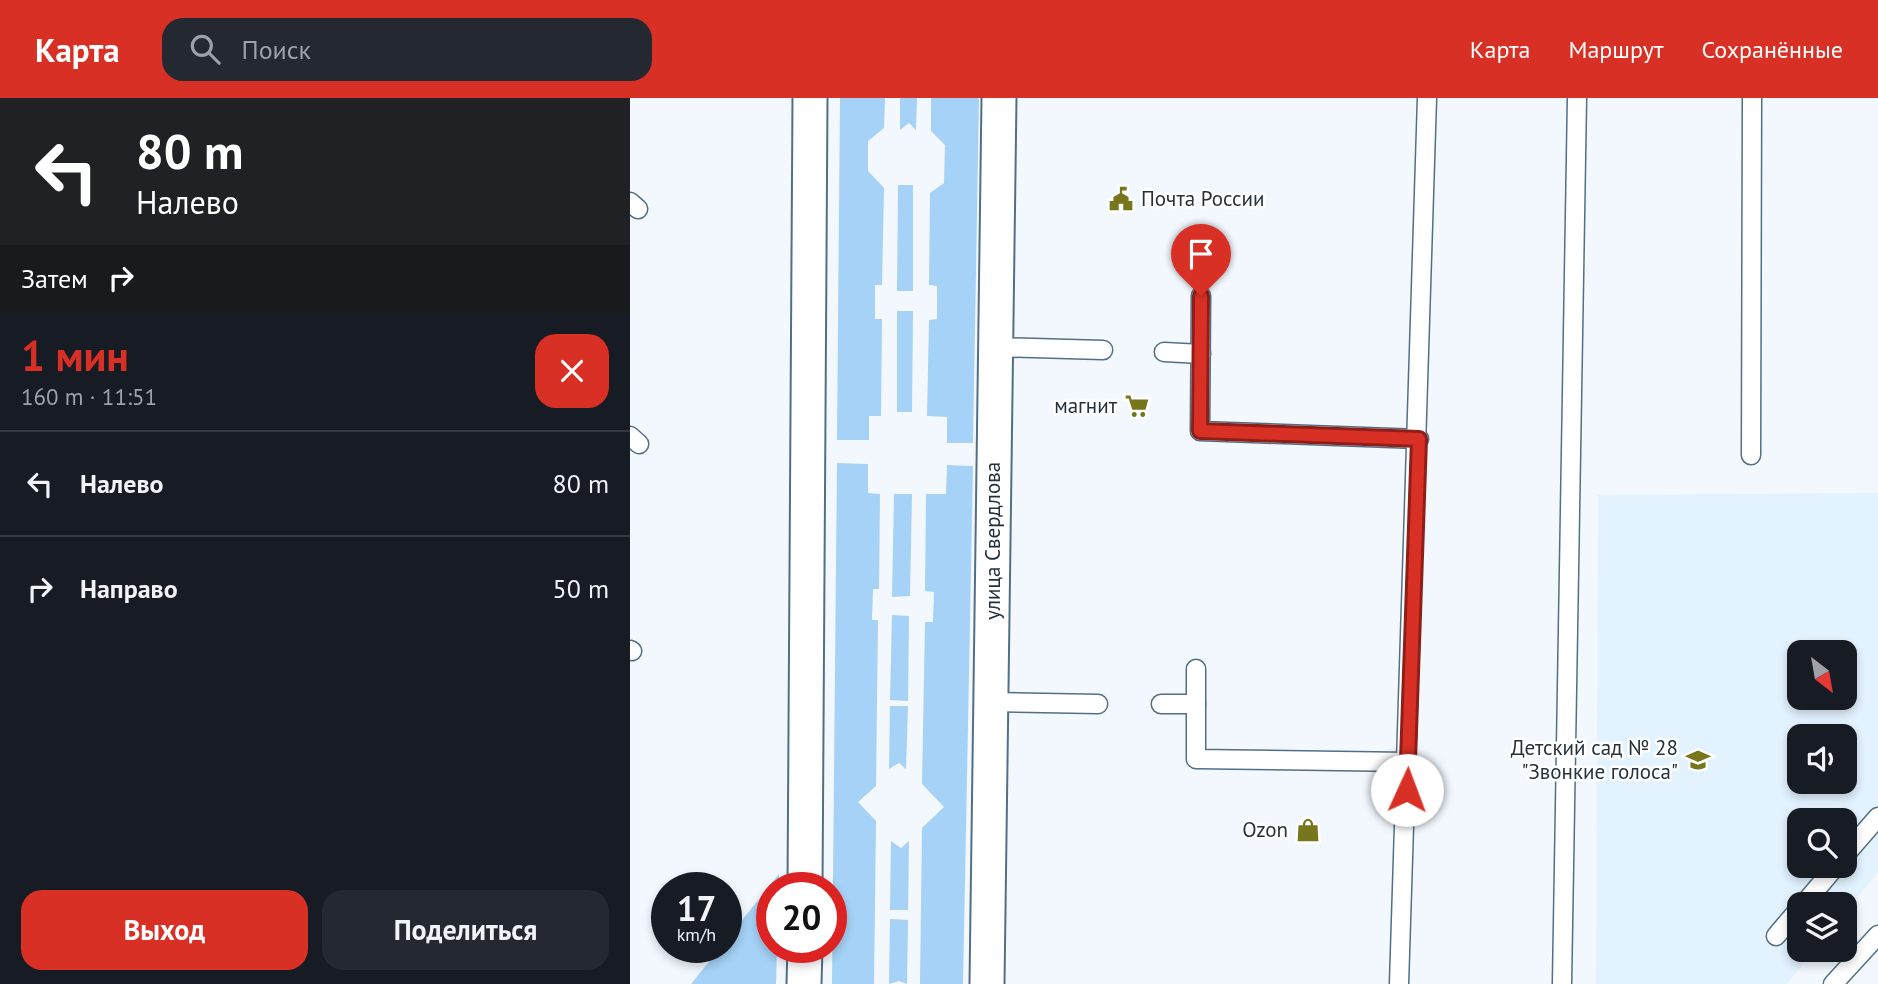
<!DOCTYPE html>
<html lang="ru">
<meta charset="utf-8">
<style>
:root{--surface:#171b24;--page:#242831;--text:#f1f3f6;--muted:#9ea1a6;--line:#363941;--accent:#d93025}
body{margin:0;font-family:"PT Sans",sans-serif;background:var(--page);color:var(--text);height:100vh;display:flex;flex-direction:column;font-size:26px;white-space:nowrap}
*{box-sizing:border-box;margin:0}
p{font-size:23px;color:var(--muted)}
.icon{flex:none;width:38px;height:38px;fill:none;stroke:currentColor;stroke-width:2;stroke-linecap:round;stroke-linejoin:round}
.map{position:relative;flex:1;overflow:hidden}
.sheet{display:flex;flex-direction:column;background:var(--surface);width:630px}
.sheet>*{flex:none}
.hud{background:#202124;color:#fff;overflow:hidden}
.needle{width:46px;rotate:149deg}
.tools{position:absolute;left:1157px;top:542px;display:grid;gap:14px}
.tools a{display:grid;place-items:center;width:70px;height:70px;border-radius:14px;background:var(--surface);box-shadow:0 4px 10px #0003;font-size:35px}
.speed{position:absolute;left:21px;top:774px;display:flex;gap:14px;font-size:35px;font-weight:700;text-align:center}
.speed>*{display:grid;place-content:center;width:91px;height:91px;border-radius:50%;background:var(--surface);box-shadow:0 4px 10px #0003;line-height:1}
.speed small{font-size:18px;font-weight:400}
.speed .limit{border:10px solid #d22;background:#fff;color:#111}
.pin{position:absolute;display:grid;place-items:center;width:60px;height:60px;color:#fff;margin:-72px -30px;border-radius:50% 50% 50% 0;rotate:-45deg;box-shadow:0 0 7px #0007}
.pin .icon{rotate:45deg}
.me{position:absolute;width:77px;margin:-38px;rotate:2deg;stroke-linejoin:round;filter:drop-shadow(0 0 5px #0008)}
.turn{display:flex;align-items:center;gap:24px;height:147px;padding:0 21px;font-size:32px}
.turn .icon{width:91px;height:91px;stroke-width:2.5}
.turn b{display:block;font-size:49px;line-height:60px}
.then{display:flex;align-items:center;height:66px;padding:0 21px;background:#0003;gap:14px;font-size:26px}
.round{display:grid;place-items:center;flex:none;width:74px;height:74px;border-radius:21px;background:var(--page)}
.headline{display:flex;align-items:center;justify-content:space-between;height:119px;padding:0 21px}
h1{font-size:42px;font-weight:600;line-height:52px;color:var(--accent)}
.primary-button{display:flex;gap:14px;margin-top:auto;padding:14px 21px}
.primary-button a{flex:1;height:80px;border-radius:21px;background:var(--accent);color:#fff;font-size:28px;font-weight:600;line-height:80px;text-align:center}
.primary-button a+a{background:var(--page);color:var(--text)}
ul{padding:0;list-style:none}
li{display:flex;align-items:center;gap:21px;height:105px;padding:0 21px;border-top:2px solid var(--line)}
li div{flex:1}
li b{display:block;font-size:26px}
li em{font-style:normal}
header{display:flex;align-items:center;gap:42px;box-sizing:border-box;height:98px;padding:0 35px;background:var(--accent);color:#fff}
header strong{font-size:33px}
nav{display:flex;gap:38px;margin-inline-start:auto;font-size:24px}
.search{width:490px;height:63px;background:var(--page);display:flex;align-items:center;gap:18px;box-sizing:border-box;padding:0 24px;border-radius:21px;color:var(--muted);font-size:26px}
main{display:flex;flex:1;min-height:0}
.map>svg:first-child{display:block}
.built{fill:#e2f2ff;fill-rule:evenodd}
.green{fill:#a5d2f6}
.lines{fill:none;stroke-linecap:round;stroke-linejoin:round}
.service-casing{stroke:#526f86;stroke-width:21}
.minor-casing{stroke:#526f86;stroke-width:37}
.service{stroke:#fff;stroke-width:18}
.minor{stroke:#fff;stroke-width:33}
.route-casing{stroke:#8d1f18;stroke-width:18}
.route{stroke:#d93025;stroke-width:12}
.labels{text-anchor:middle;stroke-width:5;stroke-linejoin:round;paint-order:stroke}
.poi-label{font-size:21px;fill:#25323c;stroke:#fff;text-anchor:end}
.street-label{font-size:21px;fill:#25323c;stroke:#fff}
</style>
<header>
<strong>Карта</strong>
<div class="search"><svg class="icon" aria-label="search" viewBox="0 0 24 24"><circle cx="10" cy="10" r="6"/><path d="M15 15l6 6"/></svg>Поиск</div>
<nav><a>Карта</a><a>Маршрут</a><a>Сохранённые</a></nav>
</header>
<main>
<section class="sheet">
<div class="hud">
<div class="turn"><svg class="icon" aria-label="left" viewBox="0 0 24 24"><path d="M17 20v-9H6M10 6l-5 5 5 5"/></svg><div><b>80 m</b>Налево</div></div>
<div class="then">Затем<svg class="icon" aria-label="right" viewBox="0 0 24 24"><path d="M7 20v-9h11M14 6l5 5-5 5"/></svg></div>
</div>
<div class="headline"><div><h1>1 мин</h1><p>160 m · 11:51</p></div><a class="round" style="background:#d93025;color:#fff"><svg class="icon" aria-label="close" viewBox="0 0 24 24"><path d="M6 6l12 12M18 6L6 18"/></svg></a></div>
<ul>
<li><svg class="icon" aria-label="left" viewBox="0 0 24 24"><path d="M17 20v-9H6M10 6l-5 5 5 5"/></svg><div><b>Налево</b></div><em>80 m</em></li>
<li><svg class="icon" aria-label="right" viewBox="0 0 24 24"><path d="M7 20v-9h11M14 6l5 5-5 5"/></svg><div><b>Направо</b></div><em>50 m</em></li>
</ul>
<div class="primary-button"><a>Выход</a><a>Поделиться</a></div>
</section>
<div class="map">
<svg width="1248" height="886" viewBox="0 0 1248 886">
<rect width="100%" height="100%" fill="#f2f8fe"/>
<!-- built -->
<path class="built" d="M1248,395V774L1215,815L1214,807H1169V852H1184L1157,886H966L968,397ZM1169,555H1214V600H1169ZM1169,639H1214V684H1169ZM1169,723H1214V768H1169Z"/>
<!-- green -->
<g class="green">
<path d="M210,0H255L254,30L238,43V73L254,90L252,187H245V221H252L251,318H239V342H207Z"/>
<path d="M270,0H287L286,32L279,25L270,32Z"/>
<path d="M301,0H349L343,345H317V319L297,318L299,222L307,221V188L299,187L300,95L314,85L315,47L301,33Z"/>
<path d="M268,87H283V193H267Z"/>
<path d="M267,213H283L282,314H267Z"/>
<path d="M207,365L238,366V395L250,396L249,491H243L242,522H248L246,688L228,704L246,723L244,886H202Z"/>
<path d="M317,367L343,368L333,886H290L292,730L314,709L292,686L295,524H303L304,494L295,493L296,396H316Z"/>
<path d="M264,396H282L280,498L262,499Z"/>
<path d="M262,517L279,518L278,603L260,602Z"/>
<path d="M260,608H278L276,671L269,665L259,671Z"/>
<path d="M261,743L271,750L279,743L278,812H260Z"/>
<path d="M149,776V789H142V849H147L146,886H61L91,849H96V842Z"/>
<path d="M260,821L278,822L277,886L269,883L259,886Z"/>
</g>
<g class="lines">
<!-- service casing -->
<g class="service-casing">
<g id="service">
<path d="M0,104L8,111"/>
<path d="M571,198L570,333L789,341"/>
<path d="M365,249L473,252"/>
<path d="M534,254L571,256"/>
<path d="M0,338L9,346"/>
<path d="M1121,357L1122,0"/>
<path d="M0,552L2,553"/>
<path d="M566,571V661L778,664"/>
<path d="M362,604L468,606"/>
<path d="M531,606H566"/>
<path d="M1214,758L1248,719"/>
<path d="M1173,807L1206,768"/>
<path d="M1146,838L1169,811"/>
<path d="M769,886L797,0"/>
<path d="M932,886L947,0"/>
<path d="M1203,886L1248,837"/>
</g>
</g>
<!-- minor casing -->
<g class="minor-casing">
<g id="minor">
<path d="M175,789L180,0"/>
<path d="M174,886L175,849"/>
<path d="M357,886L369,0"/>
</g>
</g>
<!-- service -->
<use href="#service" class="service"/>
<!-- minor -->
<use href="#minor" class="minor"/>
</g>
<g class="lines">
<!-- route casing -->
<g class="route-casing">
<path id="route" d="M571,198L570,333L789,341L777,692"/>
</g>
<!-- route -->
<use href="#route" class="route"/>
</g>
<!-- icons -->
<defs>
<g id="civic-bare" transform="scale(1.89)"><path d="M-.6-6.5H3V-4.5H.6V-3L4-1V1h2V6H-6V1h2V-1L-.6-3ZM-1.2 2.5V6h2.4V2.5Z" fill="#76761c" stroke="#fff" stroke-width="2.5" paint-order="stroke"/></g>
<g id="supermarket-bare" transform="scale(1.89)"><path d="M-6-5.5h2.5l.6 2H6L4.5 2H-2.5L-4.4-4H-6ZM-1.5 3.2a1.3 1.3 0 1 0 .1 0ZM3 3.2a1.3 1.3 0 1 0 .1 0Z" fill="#76761c" stroke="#fff" stroke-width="2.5" paint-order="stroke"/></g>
<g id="school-bare" transform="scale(1.89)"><path d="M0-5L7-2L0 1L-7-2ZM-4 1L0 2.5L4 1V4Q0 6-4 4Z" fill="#76761c" stroke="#fff" stroke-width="2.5" paint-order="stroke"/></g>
<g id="shop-bare" transform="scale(1.89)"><path d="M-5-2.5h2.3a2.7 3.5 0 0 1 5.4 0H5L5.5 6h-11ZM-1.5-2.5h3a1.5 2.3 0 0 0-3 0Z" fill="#76761c" stroke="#fff" stroke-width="2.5" paint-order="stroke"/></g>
</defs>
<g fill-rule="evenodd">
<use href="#civic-bare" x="491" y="101"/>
<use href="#supermarket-bare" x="507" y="308"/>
<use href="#school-bare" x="1068" y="662"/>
<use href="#shop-bare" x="678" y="732"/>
</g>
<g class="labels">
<!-- poi labels -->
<g class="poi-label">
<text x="511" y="108" text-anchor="start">Почта России</text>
<text x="487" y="315">магнит</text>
<text x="1048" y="657">Детский сад № 28<tspan x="1048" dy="24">"Звонкие голоса"</tspan></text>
<text x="658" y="739">Ozon</text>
</g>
<!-- street labels -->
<g class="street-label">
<text transform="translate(363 443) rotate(-90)" y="7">улица Свердлова</text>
</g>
</g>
</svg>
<div class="tools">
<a><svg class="needle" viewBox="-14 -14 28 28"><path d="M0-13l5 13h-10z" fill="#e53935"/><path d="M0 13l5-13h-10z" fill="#9ea1a6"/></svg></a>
<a><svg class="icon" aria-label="sound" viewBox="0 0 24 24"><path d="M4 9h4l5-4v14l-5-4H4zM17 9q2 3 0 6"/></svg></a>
<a><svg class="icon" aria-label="search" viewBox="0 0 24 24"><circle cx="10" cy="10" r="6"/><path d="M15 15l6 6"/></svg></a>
<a><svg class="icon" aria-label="layers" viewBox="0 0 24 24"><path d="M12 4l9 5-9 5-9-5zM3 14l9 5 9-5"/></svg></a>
</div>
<div class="speed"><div>17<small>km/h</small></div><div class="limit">20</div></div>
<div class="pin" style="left:571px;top:198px;background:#d93025"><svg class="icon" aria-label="arrive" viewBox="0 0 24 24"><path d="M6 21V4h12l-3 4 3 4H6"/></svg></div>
<svg class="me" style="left:777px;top:692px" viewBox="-20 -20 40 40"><circle r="19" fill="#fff"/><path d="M0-13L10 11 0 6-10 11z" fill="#d93025"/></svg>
</div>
</main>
